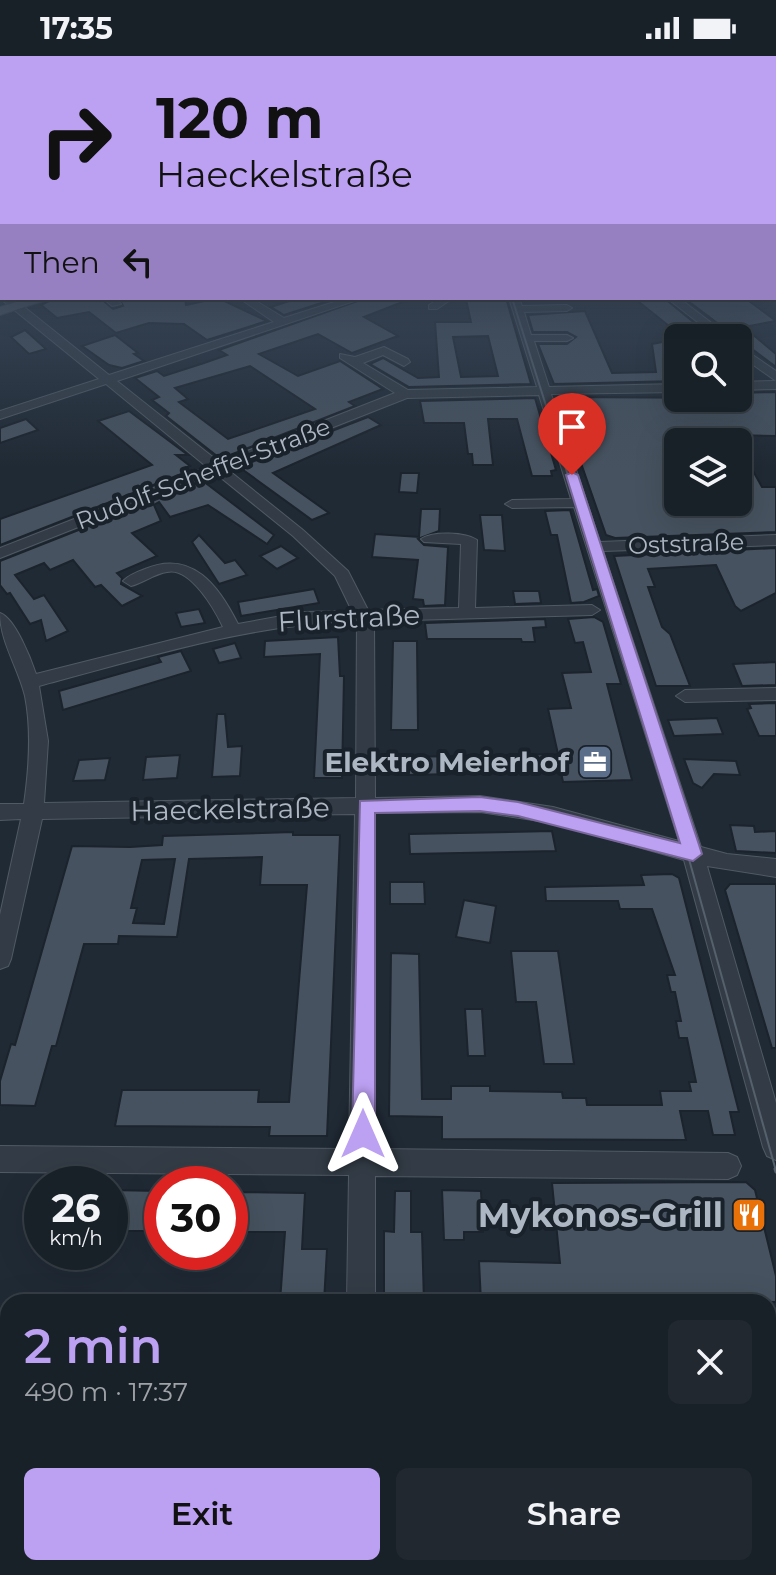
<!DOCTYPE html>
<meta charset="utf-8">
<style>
:root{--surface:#182028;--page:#212830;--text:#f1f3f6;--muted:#9fa3a8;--line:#363e45;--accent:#bca0f2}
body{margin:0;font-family:Montserrat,sans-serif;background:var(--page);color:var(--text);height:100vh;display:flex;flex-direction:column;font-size:30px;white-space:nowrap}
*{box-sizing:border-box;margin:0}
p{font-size:26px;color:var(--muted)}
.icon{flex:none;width:44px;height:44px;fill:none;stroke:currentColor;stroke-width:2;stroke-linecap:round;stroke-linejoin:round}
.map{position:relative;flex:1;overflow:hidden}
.details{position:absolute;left:0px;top:1238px;width:776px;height:282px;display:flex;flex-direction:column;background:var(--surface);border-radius:24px 24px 0 0;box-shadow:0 8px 32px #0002,0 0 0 2px var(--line)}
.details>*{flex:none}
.hud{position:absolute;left:0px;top:0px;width:776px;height:244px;box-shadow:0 8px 32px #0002,0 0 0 2px var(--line);background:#bca0f2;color:#111;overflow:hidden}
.buttons{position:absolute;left:664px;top:268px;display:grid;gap:16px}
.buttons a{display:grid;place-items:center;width:88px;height:88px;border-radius:12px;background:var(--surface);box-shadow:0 8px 32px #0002,0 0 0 2px var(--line);font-size:40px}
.speed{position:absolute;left:24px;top:1110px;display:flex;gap:16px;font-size:40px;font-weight:700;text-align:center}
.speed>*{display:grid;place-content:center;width:104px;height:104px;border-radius:50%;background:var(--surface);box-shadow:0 8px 32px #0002,0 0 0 2px var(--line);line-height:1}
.speed small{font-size:20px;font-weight:400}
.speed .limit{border:12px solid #d22;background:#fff;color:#111}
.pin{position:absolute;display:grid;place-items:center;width:68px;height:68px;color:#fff;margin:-82px -34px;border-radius:50% 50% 50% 0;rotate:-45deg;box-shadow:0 0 8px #0007}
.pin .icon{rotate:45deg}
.me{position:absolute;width:88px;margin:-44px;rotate:0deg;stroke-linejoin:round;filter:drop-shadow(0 0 6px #0008)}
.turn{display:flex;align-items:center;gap:28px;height:168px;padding:0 24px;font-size:36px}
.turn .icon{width:104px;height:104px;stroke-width:2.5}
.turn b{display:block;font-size:56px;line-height:68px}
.then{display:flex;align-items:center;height:76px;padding:0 24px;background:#0003;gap:16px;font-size:30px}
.round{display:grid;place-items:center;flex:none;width:84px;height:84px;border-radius:12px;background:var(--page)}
.summary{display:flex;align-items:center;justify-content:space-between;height:136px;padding:0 24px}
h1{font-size:48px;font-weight:600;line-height:60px;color:var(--accent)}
.button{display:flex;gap:16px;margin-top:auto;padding:16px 24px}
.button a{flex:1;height:92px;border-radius:12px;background:var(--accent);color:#111;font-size:32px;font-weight:600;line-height:92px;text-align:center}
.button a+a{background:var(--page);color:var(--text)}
.status{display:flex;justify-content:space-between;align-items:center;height:56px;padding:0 40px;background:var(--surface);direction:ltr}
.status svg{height:22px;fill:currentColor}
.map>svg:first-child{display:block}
.building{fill:#46525f;stroke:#1b232c;stroke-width:2;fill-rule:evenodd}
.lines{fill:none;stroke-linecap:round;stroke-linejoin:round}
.minor-casing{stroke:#505a64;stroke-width:2}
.major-casing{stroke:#3c454f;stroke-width:2}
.minor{fill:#333c46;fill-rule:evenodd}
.major{fill:#515b66;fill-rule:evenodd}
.tram-far1{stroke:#55606d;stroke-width:2}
.tram{stroke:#55606d;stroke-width:3}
.route{fill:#bca0f2;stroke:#7a689d;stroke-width:2}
.labels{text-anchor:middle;stroke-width:8;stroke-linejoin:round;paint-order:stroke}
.far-street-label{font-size:24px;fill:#adb7c3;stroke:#19212a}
.street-label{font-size:28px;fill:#adb7c3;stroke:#19212a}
.poi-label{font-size:28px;font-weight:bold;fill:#adb7c3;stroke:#19212a;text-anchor:end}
.near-poi-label{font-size:34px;font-weight:bold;fill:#adb7c3;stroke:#19212a;text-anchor:end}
</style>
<div class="status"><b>17:35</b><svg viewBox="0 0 49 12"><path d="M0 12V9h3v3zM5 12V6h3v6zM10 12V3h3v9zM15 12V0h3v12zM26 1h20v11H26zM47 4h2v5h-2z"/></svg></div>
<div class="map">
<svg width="776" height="1519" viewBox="0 0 776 1519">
<rect width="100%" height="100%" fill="#202a35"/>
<!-- building -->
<g class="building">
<path d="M55,242H100L113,253L123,250L119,242H185L186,249L218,242L267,265L207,284L184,268L149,267L116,277L89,256L57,262L41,249Z"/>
<path d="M298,242H337L284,259L271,251Z"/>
<path d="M366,242H413L364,261L398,280L352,297L318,278L259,298L298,320L340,305L383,333L349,346L355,350L225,401L217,400L166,360L169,357L152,344L159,341L135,322L157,315L164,320L204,307L227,299L219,294ZM250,310L315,353L228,383L179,346L188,343L175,332Z"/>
<path d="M506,242L531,328L409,331L370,308L383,302L418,322L439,321L435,266H471L466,243ZM488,280L498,320L461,321L453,281Z"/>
<path d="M634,242H664L713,282H684Z"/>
<path d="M684,242L749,245L776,265L744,271L776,298V311Z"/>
<path d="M585,255L612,317L656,316L652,288L678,283V325L554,328L538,288H567L576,281L567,276H533L528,259Z"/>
<path d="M25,274L46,293L29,298L11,281Z"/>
<path d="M115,279L138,297L134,298L144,305L122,312L109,309L82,290Z"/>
<path d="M776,336V380L733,379L737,386H678V446H738V388L762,431H776V476L615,482L606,479L558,341L738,342V337Z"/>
<path d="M535,342L556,414L551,415L552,420H532L517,363H488L493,409H473L472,398H468L464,367H424L420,345Z"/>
<path d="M129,355L188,399H176L190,410L185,412L189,415L0,489V463L152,409L98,365Z"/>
<path d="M368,361L381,369L273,417L329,457L312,464L239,411Z"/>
<path d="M26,363L38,374L0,387V372Z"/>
<path d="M401,417H419L417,437L399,436Z"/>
<path d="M203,425L274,479L267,488L208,449L170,461L159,446L154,449L161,465L132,477L157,500L117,517L122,522L121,528L142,540L122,550L101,529L95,531L73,504L50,514L44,507L15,519L34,543L44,539L68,575L46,585L41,564L30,568L10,537L7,538L0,529V505Z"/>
<path d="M421,453H440L439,475L418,483L424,489L448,491L445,549L424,550L423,544L413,543L418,504L372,501L375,478L419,481Z"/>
<path d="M570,454L593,534L597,533L599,540L584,546L571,547L557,479H551L545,455Z"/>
<path d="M480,459H502L505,495L484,494Z"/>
<path d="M199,479L225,507L235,504L247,519L219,528L192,486Z"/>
<path d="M281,490L298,502L277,513L260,500Z"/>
<path d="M776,492V537L741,555L735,550L716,509L648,513L655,531H648L662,571L670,578L690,630H656L614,500Z"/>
<path d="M314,533L319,547L241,560L238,546Z"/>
<path d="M513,535H539L541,547L515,548Z"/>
<path d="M199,553L205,567L181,571L176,557Z"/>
<path d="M594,561L603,566L621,628H607L632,724L563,726L561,716L404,719L403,701L558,698L548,653L571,652L562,617L591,616L583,586L575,587L568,563Z"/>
<path d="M545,563L546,571L533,572L535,586H522L521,583H427L425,567Z"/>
<path d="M338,581L340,620H344L342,722H314L320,598L264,601L265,585Z"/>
<path d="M393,585H417L418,674H391Z"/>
<path d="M235,587L241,602L219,607L213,593Z"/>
<path d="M181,595L191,615L63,654L59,635L161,606L158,601Z"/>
<path d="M776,606V629L742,630L733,608Z"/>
<path d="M776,647V680H759L747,653L751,652L749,648Z"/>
<path d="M217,658H225L228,691L242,690L240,720L212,721Z"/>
<path d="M717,662L723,678L674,680L668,664Z"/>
<path d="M180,699L177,722L143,724L146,701Z"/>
<path d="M110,702L105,724L73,725L79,704Z"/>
<path d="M684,703L736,705L740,719L714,718L702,732L693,727Z"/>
<path d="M730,769L754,770L755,776L776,775V797L736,795Z"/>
<path d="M552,775L556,795L410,798L409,778Z"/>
<path d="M293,776V779H340L327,1080H269L270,1071L115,1070L122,1034H259L258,1046H289L307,829H260L262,801L189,803L177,881L119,880L118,888H84L56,990H52L35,1050L0,1049V1025L11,988L15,989L72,790L130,791L162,789L163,780ZM175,803L164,868L133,867L137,852H131L142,804Z"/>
<path d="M672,818L679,822L739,1056H730L735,1079H713L708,1055H680L686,1084L442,1083V1061L389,1060L391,897L419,898L422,1043H451V1030H490V1035L562,1036L563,1042H586L587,1049H662L660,1035H691L689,1026H696L687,982H679L676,965H681L675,936H671L667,919H675L652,853H620L618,845H546L545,831L644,829L641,819Z"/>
<path d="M390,826H424L425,848H390Z"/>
<path d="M730,828H776V992H772L725,834Z"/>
<path d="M464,844L496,850L490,887L456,881Z"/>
<path d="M511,895H558L574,1008H544L536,946H516Z"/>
<path d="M465,953H482L485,1000H468Z"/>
<path d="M746,1126L755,1134L776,1220V1246H481L479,1205L560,1207L552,1127Z"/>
<path d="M110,1134L162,1135V1175H110Z"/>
<path d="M442,1134L481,1135L483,1176H464V1184H444Z"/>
<path d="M395,1135H411V1176H422L424,1246H384V1175L394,1176Z"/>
<path d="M230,1136L305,1137L302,1193H327L324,1246H280L285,1176H230Z"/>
</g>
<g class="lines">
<!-- minor casing -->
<g class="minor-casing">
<g id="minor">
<path d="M0,202H2L0,210Z"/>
<path d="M2,240L13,242L109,319L274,266L239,242H251L284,262L347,242H363L117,325L219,406L395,337L340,302V298L355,301L384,291L408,303L410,306L404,310L383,299L363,307L408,334L537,331L509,242H519L522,250L567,249L572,252L567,255L524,256L531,279H567L573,282L567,285H534L549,331L678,328V336L551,338L600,486L776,479V489L603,495L701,791L727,798L776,803V821L707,810L776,1047V1104L767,1100L763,1091L684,804L553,767L480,756L375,757V1093L728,1097L737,1101L741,1110L737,1119L728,1123L375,1120V1246H347L349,1119L0,1116V1090L349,1093L355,758L42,763L11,903L8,910L0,913V859L21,763L0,764V748H24C29,713 32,675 25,640C18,611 0,586 0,557C15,562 31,603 36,618L223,571C215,554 190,510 167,516C154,518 143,527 131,530L123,525C129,519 137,516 145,513C192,493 219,530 238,568L304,556L352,555L335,520L293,480L215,417L0,502V492L207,411L106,328L0,363V355L99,323L2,244ZM539,339L571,443L512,444L505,448L512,452L574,451L679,785L553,751L480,740L375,742L374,565L592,559L600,554L592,549L475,552L477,484C466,476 432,475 421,483L424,486L461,488L459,552L368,554L348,515L303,474L227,413L407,342ZM357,565L356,742L44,747L48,685L39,630C144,602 249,568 357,565Z"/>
<path d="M103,242H115L121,248L112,250Z"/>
<path d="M440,242H453L437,253H429V249Z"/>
<path d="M667,242H679L731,282H718Z"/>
<path d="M738,289L776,315V325L738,298Z"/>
<path d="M776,325V333L738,334V326Z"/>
<path d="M776,632V644L685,646L676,640L685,634Z"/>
<rect x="341" y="1512" width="34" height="7"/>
</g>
</g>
<!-- major casing -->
<g class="major-casing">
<g id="major">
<path d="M774,203L776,204V212L774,211Z"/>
<path d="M30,242H52L0,259V251Z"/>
</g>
</g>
<!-- minor -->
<use href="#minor" class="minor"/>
<!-- major -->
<use href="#major" class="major"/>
<!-- tram-far1 -->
<path class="tram-far1" d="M512,242L687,796L776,1115"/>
<!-- tram -->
<path class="tram" d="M775,1113L776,1116"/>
</g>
<!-- sky -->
<linearGradient id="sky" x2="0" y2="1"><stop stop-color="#12171d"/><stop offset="0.48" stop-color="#3c4a5c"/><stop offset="1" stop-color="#3c4a5c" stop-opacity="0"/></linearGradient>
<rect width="776" height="412" fill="url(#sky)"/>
<!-- route -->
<path class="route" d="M572,416L578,419L702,798L693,805L518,760L480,755L375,757V1078L372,1086L363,1089L355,1086L352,1078L360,745L480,741L518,746L680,787L566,419Z"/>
<!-- icons -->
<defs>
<g id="office-square" transform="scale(1.8)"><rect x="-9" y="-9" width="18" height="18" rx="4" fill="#5c6f8a" stroke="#19212a"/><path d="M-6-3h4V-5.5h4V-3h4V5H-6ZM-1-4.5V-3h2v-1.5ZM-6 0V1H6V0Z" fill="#fff"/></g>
<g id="restaurant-square" transform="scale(1.8)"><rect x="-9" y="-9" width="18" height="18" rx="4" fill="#e8710a" stroke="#19212a"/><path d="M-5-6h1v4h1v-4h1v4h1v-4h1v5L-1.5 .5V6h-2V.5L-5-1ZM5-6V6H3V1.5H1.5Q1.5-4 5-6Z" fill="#fff"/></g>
</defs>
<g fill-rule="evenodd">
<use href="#office-square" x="595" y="706"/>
<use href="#restaurant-square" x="749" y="1159"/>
</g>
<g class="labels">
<!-- far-street labels -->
<g class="far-street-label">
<text transform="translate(203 418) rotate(-21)" y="8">Rudolf-Scheffel-Straße</text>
<text transform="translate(686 488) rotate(-2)" y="8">Oststraße</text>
</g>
<!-- street labels -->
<g class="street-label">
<text transform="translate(349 562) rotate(-3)" y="10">Flurstraße</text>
<text transform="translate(230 753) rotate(-1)" y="10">Haeckelstraße</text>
</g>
<!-- poi labels -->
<g class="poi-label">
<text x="569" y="716">Elektro Meierhof</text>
</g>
<!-- near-poi labels -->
<g class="near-poi-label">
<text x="723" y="1171">Mykonos-Grill</text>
</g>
</g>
</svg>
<div class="buttons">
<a><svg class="icon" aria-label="search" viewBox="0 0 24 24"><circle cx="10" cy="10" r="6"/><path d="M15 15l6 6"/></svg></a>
<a><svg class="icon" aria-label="layers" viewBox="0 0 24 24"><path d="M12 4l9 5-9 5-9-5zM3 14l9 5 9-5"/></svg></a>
</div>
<div class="speed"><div>26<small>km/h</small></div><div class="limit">30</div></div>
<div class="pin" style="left:572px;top:419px;background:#d93025"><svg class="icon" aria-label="arrive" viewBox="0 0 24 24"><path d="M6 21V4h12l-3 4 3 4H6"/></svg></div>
<svg class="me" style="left:363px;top:1078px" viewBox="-20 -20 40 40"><path d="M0-17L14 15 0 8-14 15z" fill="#bca0f2" stroke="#fff" stroke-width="4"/></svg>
<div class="hud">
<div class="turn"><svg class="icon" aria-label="right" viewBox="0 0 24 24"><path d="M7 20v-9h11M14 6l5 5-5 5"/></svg><div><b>120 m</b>Haeckelstraße</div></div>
<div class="then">Then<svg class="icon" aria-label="left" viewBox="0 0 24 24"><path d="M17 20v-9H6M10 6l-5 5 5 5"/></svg></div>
</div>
<section class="details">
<div class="summary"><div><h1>2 min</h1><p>490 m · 17:37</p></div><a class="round"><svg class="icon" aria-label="close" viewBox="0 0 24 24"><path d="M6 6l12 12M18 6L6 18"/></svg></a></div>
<div class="button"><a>Exit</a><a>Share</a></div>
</section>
</div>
